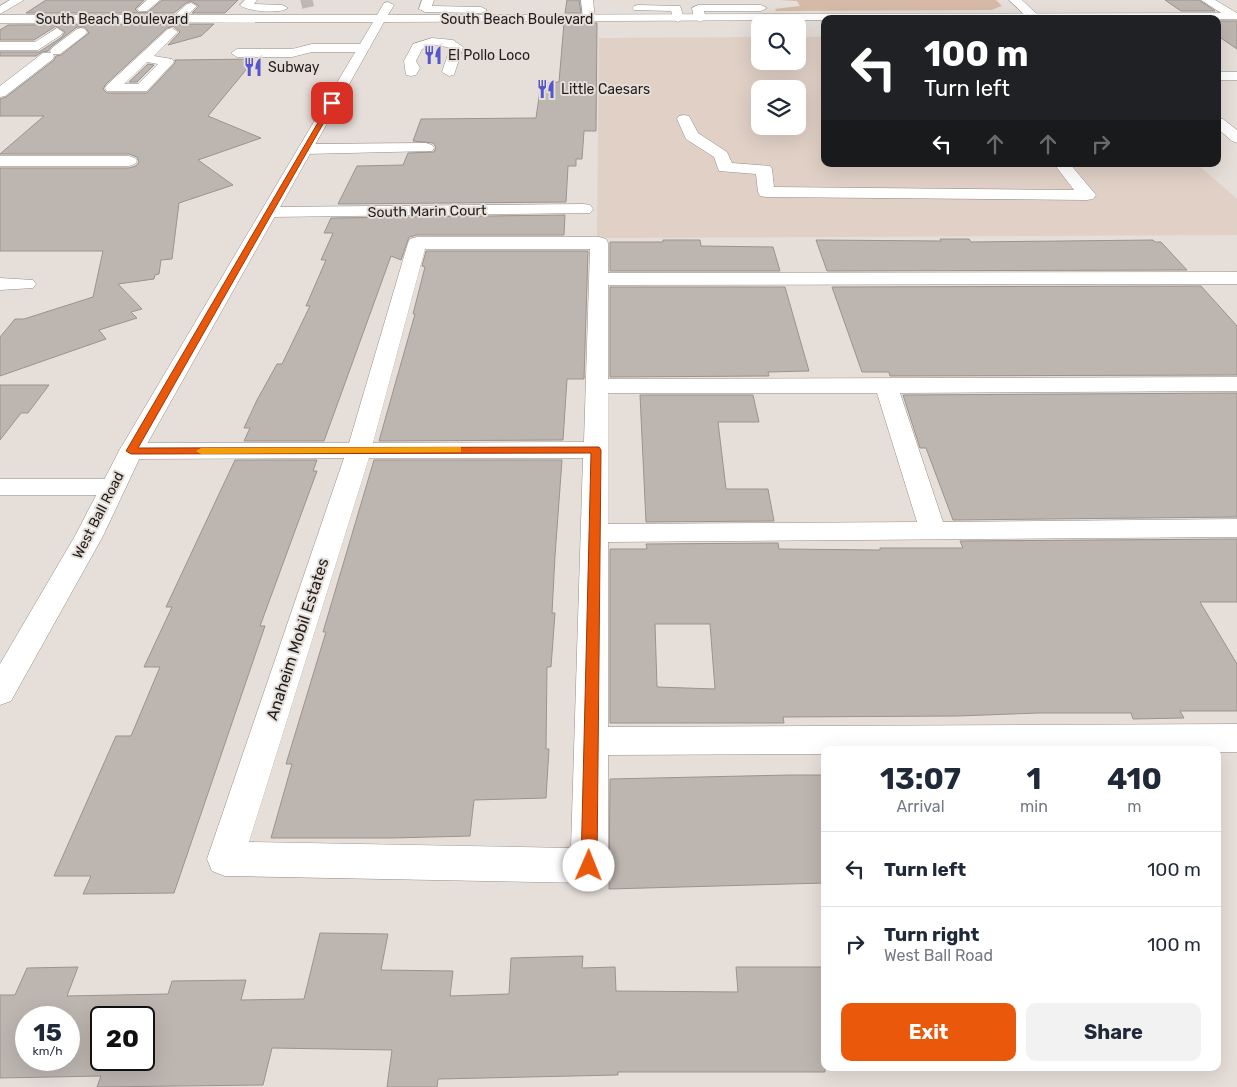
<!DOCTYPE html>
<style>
:root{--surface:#fff;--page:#f2f2f3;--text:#1f2937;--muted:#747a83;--line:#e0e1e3;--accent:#ea580c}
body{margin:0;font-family:Rubik,sans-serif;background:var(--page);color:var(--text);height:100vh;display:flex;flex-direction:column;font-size:19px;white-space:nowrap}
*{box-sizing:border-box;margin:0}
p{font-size:16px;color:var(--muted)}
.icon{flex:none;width:28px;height:28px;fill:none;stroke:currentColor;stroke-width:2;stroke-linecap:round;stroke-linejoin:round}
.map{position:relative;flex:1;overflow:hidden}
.drawer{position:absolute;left:821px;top:746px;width:400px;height:325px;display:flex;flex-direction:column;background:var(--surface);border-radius:10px;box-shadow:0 5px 20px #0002}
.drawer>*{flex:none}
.guide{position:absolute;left:821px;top:15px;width:400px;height:152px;border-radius:10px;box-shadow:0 5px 20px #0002;background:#202124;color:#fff;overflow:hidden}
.fabs{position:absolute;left:751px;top:15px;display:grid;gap:10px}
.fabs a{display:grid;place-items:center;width:55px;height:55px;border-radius:10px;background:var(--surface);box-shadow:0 5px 20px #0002;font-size:25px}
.speed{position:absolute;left:15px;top:1006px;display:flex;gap:10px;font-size:25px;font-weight:700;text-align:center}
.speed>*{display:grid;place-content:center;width:65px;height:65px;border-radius:50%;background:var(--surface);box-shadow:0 5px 20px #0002;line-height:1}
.speed small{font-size:12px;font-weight:400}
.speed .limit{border:2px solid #111;border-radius:8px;background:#fff;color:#111}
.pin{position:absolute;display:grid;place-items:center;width:42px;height:42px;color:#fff;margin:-21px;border-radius:10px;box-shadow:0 2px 8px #0006}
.me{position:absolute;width:55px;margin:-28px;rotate:1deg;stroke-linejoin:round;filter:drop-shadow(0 0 4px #0008)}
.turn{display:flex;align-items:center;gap:18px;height:105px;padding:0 20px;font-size:22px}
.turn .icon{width:65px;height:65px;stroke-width:2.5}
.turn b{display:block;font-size:35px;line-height:42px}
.lanes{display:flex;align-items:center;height:48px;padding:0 20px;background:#0003;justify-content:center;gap:25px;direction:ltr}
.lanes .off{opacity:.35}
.eta{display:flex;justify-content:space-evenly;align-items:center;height:85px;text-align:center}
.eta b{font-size:30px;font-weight:700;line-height:35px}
.cta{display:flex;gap:10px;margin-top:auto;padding:10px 20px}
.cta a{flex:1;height:58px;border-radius:10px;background:var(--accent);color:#fff;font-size:20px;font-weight:700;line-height:58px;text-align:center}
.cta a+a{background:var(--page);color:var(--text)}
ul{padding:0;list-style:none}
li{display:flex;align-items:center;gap:15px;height:75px;padding:0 20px;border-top:1px solid var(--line)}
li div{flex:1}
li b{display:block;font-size:19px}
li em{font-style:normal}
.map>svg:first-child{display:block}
.built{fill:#e0d0c6;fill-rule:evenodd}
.green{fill:#d6b9a6}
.building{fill:#bdb5b0;stroke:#9b938e;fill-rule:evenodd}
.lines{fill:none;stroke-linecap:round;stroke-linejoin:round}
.minor-tunnel{stroke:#bfb8b2;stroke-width:12;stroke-dasharray:12 6;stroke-linecap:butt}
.minor-casing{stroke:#978f8a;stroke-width:1}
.major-casing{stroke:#978f8a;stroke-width:1}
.minor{fill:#fff;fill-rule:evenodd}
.major{fill:#fff;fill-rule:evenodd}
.route{fill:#ea580c;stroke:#983908}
.slow{fill:#f59e0b}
.labels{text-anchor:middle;stroke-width:4;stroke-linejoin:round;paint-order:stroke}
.far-street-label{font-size:14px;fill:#211e1c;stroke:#e6ded8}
.far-poi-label{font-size:14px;fill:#211e1c;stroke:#e6ded8;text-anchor:start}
.street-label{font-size:16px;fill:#211e1c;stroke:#e6ded8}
</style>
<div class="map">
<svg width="1237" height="1087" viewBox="0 0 1237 1087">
<rect width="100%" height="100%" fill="#e6ded8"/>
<!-- built -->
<path class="built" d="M760,37V61H798V37H825V164H1197L1237,199V235L597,238L599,38ZM760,89H798V126H760Z"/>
<!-- green -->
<path class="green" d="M779,0H996L1002,6L991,10L776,11L775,9L800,6L797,1Z"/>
<!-- building -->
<g class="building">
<path d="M46,0H144L135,9L139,13L148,12L162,0H238L225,13H192L199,6L191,1L186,3L174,13H26Z"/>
<path d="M567,0H579L581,13H565Z"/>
<path d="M1165,0H1199L1215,11H1181Z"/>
<path d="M1218,21H1237V49L1218,36Z"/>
<path d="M564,23H597L596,131H584L582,159H576V166H568L566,202L338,204L357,166L403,165L408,153L434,152L436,147L433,143L413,141L421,119L536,118L541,83L559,82Z"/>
<path d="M214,24L201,36L168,45L180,32L173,26L167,28L106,84L103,89L107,93H147L175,63V60L255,59L208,116L261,138L198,160L233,185L179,203L172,259L161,260L159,274L155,275L154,279L118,284L142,309L131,312L137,318L99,330L106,339L0,376V337L15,319H24L93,297L103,251H0V168H129L136,166L139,162L137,157L129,154H0L44,116H0V99L6,97L54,60L56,56L61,55L89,33L85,27H77L51,47L48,51L42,52L36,56H0V52H39L62,37L65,32L56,26L34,40H0V30L8,25Z"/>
<path d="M148,64L154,65L137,82H129Z"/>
<path d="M565,215L564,235H417L409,237L401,260L391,256L324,441H244L250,428H244L257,400L277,364H282L310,306H306L326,260H321L333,233H324L331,218Z"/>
<path d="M940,239H969L971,242L1153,240L1155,242H1161L1187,270L827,271L816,240L941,241Z"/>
<path d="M663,240H700L701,246L773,247L780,271H610V242H663Z"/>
<path d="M426,251H588L584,379H567L563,440L379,441L415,314H413L425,267L422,266Z"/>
<path d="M1201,286L1237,326V375L890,376L889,372H862L832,287Z"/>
<path d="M610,287H785L809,371L768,372L769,376L610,377Z"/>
<path d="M0,385H49L28,413H21L0,440Z"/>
<path d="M1237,393V517L953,520L926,448H920L903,395Z"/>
<path d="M640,395H753L759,422H718L726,489H768L774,521L646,522Z"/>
<path d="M235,460H317L313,471H317L260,626H265L174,893L83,894L91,876H54L116,736H131L160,667H144L172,607H166Z"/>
<path d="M374,460H562L555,556L552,613H555L551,667H547L546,749H549L546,798L474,800L470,836L392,838H271L292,764H286L326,632H323Z"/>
<path d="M1237,539V602H1200L1237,664V711H1180L1184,718L1133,719L1131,713H1039L958,716L783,717L784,723H610V549H647L646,544L778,543L779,549L880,550V548H963L960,541ZM655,624H710L715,689L657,687Z"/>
<path d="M790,775H825V883L609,889L610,779Z"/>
<path d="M320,933L388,934L381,970L453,971L450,996L509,994L511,958L583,956L582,968L615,967L616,991L738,992L736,967H825V1072H618V1075L438,1079L437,1087H387L392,1050L272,1048L263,1085L97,1087L101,1076L0,1078V995H15L27,968L78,967L67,996L168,994L172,981L246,980L241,1000L304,999ZM26,1018H69V1060H26ZM101,1018H144V1060H101Z"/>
</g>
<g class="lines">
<!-- minor-tunnel -->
<path class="minor-tunnel" d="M301,3L313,0"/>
<!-- minor casing -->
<g class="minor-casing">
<g id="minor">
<path d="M10,0H24L0,14V6Z"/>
<path d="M147,0H160L147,11H139L137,9Z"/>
<path d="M245,0H257L254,4L282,5L288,8C281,14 247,12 240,5Z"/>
<path d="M422,0H434L432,6L481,7L487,10L481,13L425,12L419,9Z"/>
<path d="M581,0H593L595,18L593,20L589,22L583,18Z"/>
<path d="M1009,0H1022L1042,19H1029Z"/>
<path d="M1201,0H1215L1237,13V18H1229Z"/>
<path d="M191,3L197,6L195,8L181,21H173L171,19L173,17L187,4Z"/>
<path d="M638,5L680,6L684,18L678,22L674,20L671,11L634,10L632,8L634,6Z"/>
<path d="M698,5H761L767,8L761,11H704L706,18L700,22L694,18L692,8Z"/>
<path d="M57,28L63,32L61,35L38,50H0V42H35Z"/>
<path d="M81,28L85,29L87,32L85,35L60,54H53L54,56L53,59L5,96L0,97V86L43,53H51L50,51L52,48L77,29Z"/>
<path d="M172,28L178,32L154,56L172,59L174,62L147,91H107L105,88L107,85L168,29ZM147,62L158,64L138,84H124Z"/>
<path d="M432,38L453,40L463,47L454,75L449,76L442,72L450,48L438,45L422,49L416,61L420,68L416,75L411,76L406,75L404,61L413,44Z"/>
<path d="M312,44H364L370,48L364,52H312L292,57H237L231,53L237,49H292Z"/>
<rect x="1218" y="72" width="19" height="8"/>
<path d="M684,115L689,116L698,133L727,152L732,163L770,166L772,169L774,187L1074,190L1054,164H1070L1096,195L1093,199L1087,200L766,197L760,196L758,192L756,174L719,171L714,157L686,139L677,119L679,116Z"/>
<path d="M1218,118L1223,119L1237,130V143L1232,141L1218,129Z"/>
<path d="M426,143L432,145L434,148L432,151L306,154L300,152L298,149L300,146L306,144Z"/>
<path d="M0,156H129L135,158L137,161L135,164L129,166H0Z"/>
<path d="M584,204L590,205L593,209L590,213L270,217L264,216L261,212L264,208L270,207Z"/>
<path d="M417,237H599L606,239L608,243V273L1237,272V284L608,285V379L1237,377V391L900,393L943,522L1237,519V537L608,542V727L1237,724V752H1218V750H825V754L608,755V866L602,878L589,883L225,876L212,871L207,859L344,458L131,459L122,456L119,451L122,446L131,443H349L408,243L410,239ZM425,249H590L584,442L373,443ZM608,393H877L917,522L608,524ZM369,458H583L571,848L249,842Z"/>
<path d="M0,278L33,280L36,284L33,288L0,290Z"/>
<path d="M0,479H113L122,481L126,487L122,493L113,495H0Z"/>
</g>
</g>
<!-- major casing -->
<g class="major-casing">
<path id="major" d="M388,2L394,5L388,15L1237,13V19H825V20L384,22L143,451L103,536L11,701L0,705V664L75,536L119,451L373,22L0,23V15H377L384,3Z"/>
</g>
<!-- minor -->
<use href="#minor" class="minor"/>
<!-- major -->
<use href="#major" class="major"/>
</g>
<!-- route -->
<path class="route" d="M330,102L335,103L138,448L599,447L601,450L597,866L594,871L589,873L583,871L581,866L591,453L131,454L126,451Z"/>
<!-- slow -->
<path class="slow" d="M458,447H461V452L201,454L196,451L201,448Z"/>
<!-- icons -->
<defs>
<g id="restaurant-bare" transform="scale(1.5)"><path d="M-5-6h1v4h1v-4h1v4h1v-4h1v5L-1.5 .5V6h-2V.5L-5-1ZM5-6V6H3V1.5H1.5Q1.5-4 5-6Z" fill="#55c" stroke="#e6ded8" stroke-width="2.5" paint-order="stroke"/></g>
</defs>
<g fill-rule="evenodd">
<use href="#restaurant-bare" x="433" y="55"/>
<use href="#restaurant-bare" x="253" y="67"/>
<use href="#restaurant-bare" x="546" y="89"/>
</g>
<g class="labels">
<!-- far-street labels -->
<g class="far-street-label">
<text x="112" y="24">South Beach Boulevard</text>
<text x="517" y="24">South Beach Boulevard</text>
<text transform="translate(427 211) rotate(-1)" y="5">South Marin Court</text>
<text transform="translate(98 515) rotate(-63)" y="5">West Ball Road</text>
</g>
<!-- far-poi labels -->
<g class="far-poi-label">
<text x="448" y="60">El Pollo Loco</text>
<text x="268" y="72">Subway</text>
<text x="561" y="94">Little Caesars</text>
</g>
<!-- street labels -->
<g class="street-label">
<text transform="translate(297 639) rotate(-72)" y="6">Anaheim Mobil Estates</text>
</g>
</g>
</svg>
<div class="fabs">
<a><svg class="icon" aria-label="search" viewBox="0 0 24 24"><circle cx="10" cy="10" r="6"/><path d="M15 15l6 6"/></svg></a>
<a><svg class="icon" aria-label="layers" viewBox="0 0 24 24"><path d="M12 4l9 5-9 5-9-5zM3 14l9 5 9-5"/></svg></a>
</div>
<div class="speed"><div>15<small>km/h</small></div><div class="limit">20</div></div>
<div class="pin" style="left:332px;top:103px;background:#d93025"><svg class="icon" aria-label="arrive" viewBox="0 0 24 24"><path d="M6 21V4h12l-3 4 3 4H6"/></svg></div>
<svg class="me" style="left:589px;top:866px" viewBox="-20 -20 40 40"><circle r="19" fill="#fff"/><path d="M0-13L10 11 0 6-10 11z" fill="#ea580c"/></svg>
<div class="guide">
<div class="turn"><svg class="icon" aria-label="left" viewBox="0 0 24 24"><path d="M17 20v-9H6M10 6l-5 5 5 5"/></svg><div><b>100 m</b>Turn left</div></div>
<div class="lanes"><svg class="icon" aria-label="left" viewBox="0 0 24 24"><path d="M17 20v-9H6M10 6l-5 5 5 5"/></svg><svg class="icon off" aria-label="ahead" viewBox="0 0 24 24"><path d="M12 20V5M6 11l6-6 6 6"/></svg><svg class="icon off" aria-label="ahead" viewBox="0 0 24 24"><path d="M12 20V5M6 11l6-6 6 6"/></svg><svg class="icon off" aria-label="right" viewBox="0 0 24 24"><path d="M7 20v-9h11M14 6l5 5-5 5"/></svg></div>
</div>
<section class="drawer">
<div class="eta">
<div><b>13:07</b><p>Arrival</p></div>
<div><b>1</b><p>min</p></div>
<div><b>410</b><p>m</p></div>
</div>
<ul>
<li><svg class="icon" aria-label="left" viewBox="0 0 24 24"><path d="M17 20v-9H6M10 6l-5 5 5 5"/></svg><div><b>Turn left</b></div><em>100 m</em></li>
<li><svg class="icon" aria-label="right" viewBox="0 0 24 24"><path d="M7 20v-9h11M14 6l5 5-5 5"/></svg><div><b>Turn right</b><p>West Ball Road</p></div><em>100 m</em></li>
</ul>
<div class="cta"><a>Exit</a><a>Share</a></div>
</section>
</div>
